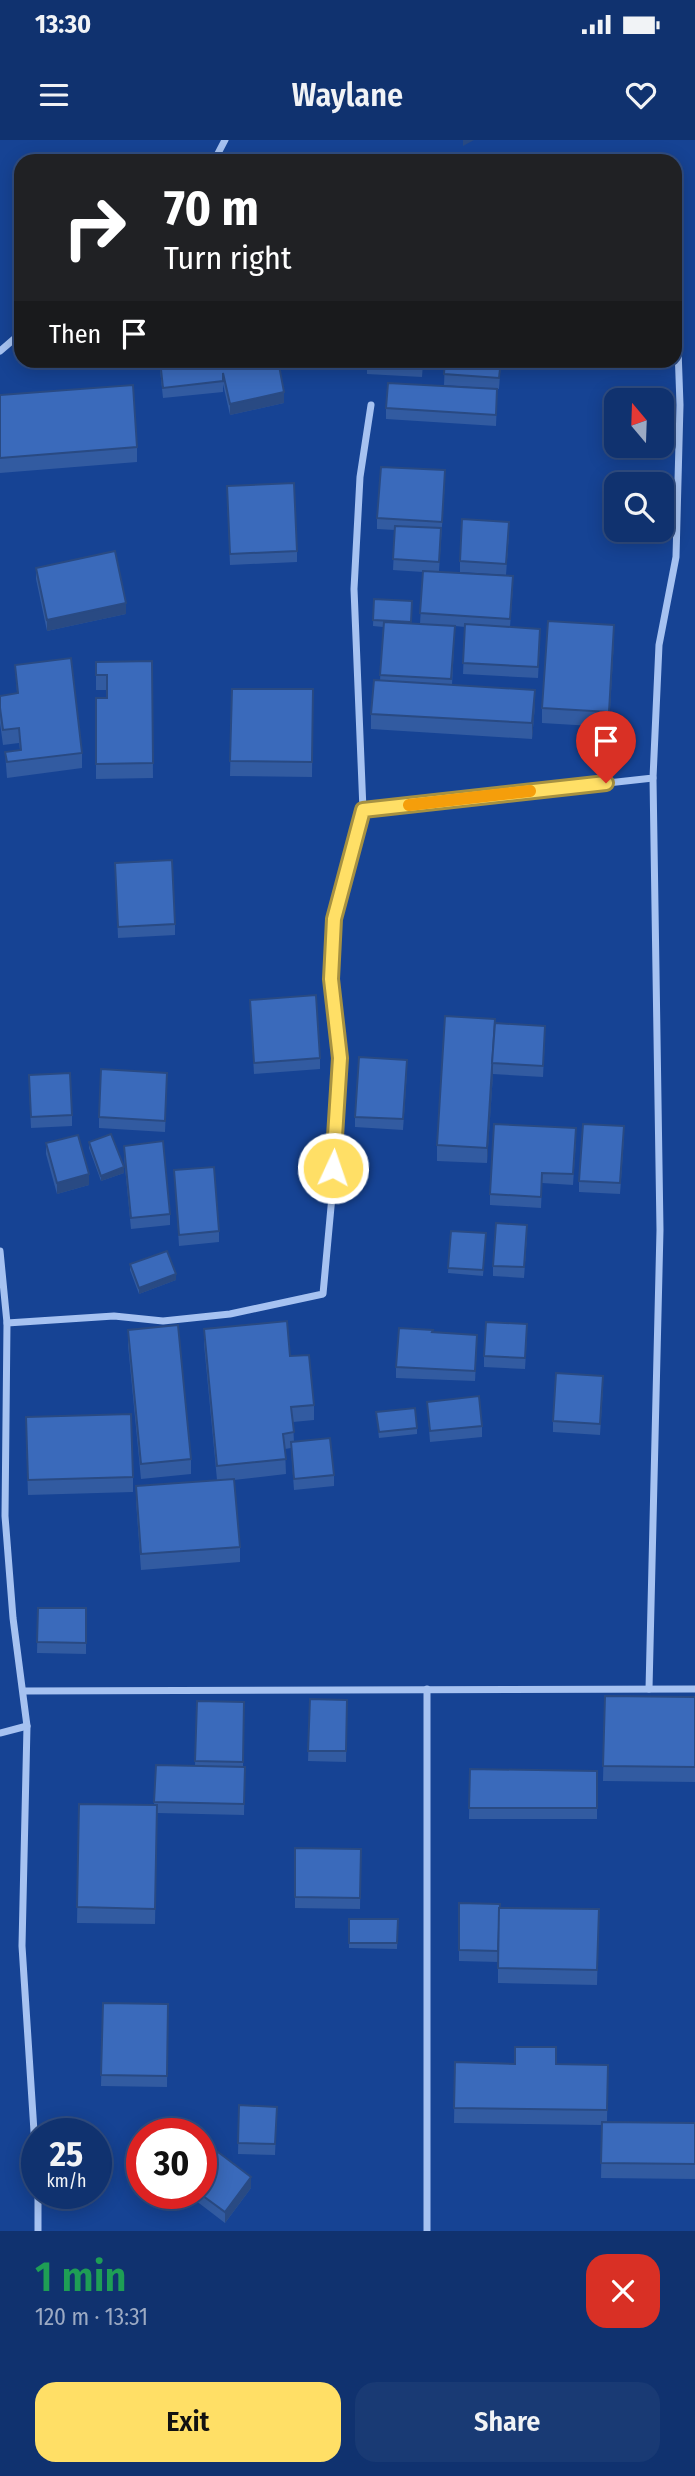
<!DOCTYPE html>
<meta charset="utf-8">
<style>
:root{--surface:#10326f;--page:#193a74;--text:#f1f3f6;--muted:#9caac3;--line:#304d82;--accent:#ffdf66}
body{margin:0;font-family:"Fira Sans Condensed",sans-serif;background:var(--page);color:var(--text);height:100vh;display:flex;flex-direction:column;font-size:26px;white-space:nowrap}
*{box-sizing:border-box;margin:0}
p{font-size:23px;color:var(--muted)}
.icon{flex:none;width:38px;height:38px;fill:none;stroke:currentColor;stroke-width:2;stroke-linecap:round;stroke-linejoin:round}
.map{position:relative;height:2091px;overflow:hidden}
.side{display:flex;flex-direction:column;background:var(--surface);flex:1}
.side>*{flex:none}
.banner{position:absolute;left:14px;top:14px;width:668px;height:214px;border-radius:21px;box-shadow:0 4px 18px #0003,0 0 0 2px var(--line);background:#202124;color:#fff;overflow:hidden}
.needle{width:46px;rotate:341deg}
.fabs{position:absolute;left:604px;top:248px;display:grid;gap:14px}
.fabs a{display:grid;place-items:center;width:70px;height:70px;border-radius:14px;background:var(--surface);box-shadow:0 4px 18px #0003,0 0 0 2px var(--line);font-size:35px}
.speed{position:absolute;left:21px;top:1978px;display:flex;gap:14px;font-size:35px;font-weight:700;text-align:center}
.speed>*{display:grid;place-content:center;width:91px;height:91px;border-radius:50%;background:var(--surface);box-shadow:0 4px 18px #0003,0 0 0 2px var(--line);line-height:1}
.speed small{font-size:18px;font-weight:400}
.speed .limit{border:10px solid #d22;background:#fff;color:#111}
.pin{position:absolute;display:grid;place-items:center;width:60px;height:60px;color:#fff;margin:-72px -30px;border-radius:50% 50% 50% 0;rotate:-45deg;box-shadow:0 0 7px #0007}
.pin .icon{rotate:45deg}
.me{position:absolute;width:77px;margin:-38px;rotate:3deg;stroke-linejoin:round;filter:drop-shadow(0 0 5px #0008)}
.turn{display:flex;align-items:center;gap:24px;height:147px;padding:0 35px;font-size:32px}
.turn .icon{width:91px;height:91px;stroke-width:2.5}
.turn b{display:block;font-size:49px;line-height:60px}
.then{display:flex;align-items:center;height:66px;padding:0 35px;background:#0003;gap:14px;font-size:26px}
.round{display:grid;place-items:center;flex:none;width:74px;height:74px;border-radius:21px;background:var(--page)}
.summary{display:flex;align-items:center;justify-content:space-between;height:119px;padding:0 35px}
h1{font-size:42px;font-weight:600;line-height:52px;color:#1e9e55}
.primary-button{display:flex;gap:14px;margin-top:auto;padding:14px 35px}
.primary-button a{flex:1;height:80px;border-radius:21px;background:var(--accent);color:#111;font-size:28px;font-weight:600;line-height:80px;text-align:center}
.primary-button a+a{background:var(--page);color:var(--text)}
.status{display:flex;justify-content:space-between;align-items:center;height:49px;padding:0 35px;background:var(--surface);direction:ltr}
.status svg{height:19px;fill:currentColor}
header{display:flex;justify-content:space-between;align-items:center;height:91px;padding:0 35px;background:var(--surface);font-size:32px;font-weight:600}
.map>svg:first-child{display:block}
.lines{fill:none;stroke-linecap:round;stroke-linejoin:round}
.street{stroke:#a6c2f1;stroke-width:7}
.wall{fill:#325ba1}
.shaded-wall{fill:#294a83}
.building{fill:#3a6abb;stroke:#294a83;stroke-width:2}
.route-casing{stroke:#a69142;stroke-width:18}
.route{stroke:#ffdf66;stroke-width:12}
.slow{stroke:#f59e0b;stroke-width:12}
</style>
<div class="status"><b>13:30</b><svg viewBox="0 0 49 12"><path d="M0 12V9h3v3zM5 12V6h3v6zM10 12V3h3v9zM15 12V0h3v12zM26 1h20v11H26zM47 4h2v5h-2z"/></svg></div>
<header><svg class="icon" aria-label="menu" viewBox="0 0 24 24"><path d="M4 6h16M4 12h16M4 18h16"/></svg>Waylane<svg class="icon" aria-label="heart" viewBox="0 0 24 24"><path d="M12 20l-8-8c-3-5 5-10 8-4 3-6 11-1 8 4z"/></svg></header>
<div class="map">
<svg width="695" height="2091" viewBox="0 0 695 2091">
<rect width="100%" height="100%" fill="#164394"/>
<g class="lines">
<!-- street -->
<g class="street">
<path d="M214,21L225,0"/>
<path d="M0,211L21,193"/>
<path d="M363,670L653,638L659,505L676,417L680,265L676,152"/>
<path d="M0,1111L7,1183L5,1376L13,1478L27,1586L22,1806L37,2038"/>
<path d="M7,1183L114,1176L163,1181L230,1174L323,1154L332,1056L339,918L331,839L333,779L363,670L354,449L360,337L371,265"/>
<path d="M649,1549L660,1090L653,638"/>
<path d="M24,1551L695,1549"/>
<path d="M0,1593L27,1586"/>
<path d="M38,2053V2091"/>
<path d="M427,2091V1549"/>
</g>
</g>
<!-- wall -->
<g class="wall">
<path d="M159,220H221V223L284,263L230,275L223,244V252L163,258Z"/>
<path d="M367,220H439L438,224L423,223L422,237L367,234Z"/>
<path d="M445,220H501L499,249L444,245Z"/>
<path d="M0,255L137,307V322L0,333Z"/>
<path d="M497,260L496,286L386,279V268Z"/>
<path d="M445,341L439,431L513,447L510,487L540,499L538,538L463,534L465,487L455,486L452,545L535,565L532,599L371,589V574L380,541L383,487L373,486L374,459L412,461L411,484H420L423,432L393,430L395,390L377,389V378Z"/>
<path d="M227,357L297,411V422L230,425Z"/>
<path d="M509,393L506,435L460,432V421Z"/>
<path d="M36,428L126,474L47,491L36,439Z"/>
<path d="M614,500L609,587L542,583V568Z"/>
<path d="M152,521L153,638L96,639V558H107V550H96V522Z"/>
<path d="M15,525L82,613V628L7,638L5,612L20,610L19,603L3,605L0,583V556L17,553Z"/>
<path d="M232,549H313L312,637L230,636Z"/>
<path d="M115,723L175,784V795L118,798Z"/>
<path d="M250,860L320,918V929L254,934Z"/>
<path d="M495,883L545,897L543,937L493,934L487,1023L437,1021V1005Z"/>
<path d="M407,931L403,990L355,987V977Z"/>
<path d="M167,944L165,992L99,988V977Z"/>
<path d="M29,946L72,975V986L31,988Z"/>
<path d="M624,997L620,1054L579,1052V1041Z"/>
<path d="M576,999L573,1045L542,1043L541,1068L490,1065V1054Z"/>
<path d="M89,1002L124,1033L101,1041L89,1008Z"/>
<path d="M46,1003L89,1045L57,1054L46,1014Z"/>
<path d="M124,1006L170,1074V1085L131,1089L124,1017Z"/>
<path d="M174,1030L219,1091V1102L179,1106Z"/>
<path d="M451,1091L486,1093L483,1136L448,1133Z"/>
<path d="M527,1096L524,1138L493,1136V1126Z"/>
<path d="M130,1124L176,1140L139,1154L130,1130Z"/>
<path d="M204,1189L290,1216L314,1265V1280L293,1282L294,1302L334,1335V1346L294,1350L291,1308L285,1309L286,1334L234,1340L240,1407V1422L141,1430L136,1361V1346L217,1340L204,1204Z"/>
<path d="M128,1190L191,1319V1334L141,1339L128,1205Z"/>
<path d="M433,1192L477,1205L475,1241L396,1238V1227Z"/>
<path d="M527,1195L525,1229L484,1227V1216Z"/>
<path d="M603,1247L600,1295L553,1292V1281Z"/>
<path d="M427,1262L482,1286V1297L430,1302Z"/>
<path d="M376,1272L417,1288V1294L379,1298Z"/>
<path d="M26,1292L133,1337V1352L28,1355Z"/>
<path d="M38,1468H86V1514L37,1513Z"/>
<path d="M605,1556L695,1557V1642L603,1641Z"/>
<path d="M310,1559L347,1560L346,1622L308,1621Z"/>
<path d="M197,1561L244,1562L243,1627H245L244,1675L157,1673L155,1784L77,1783L79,1664L154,1665L156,1625L195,1626Z"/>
<path d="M470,1629L597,1631V1679H469Z"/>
<path d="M295,1708L361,1709L360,1769L295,1768Z"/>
<path d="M459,1763L500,1768L599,1769L597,1845L498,1843V1822L459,1821Z"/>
<path d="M349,1779H398L397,1809L349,1808Z"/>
<path d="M103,1863L168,1864L167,1947L101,1946Z"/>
<path d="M455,1922L608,1925L607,1982L695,1983V2039L601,2038L602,1985L454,1983Z"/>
<path d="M239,1965L277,1967L275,2015L238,2014Z"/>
<path d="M251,2048L225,2083L191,2057V2053Z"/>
</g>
<!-- shaded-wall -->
<g class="shaded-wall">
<path d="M463,0H474L463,6Z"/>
<path d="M284,252V263L230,275V264Z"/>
<path d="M126,463V474L47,491V480Z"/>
<path d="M614,485V500L609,587V572Z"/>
<path d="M535,550V565L532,599V583Z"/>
<path d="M492,923L493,934L487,1023V1008Z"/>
<path d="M124,1027V1033L101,1041V1036Z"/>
<path d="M89,1034V1045L57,1054V1043Z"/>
<path d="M176,1134V1140L139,1154V1148Z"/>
<path d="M251,2037V2048L225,2083V2072Z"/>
</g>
<!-- building -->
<g class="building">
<path d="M160,220H221V223L231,220H278L284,252L230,264L223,233V241L163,248Z"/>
<path d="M367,220H423L422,226L367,223Z"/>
<path d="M445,220H501L499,238L444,234Z"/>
<path d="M388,243L497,249L496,275L386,268Z"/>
<path d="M133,245L137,307L0,318V255Z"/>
<path d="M381,327L445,330L442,382L377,378Z"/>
<path d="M294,343L297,411L230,414L227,346Z"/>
<path d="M462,379L509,382L506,424L460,421Z"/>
<path d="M395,386L441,388L439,422L393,419Z"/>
<path d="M115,411L126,463L47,480L36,428Z"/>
<path d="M423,431L513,436L510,479L420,473Z"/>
<path d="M374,459L412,461L411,482L373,480Z"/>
<path d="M548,481L614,485L609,572L542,568Z"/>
<path d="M384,482L455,486L451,539L380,535Z"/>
<path d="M465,484L540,489L538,527L463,523Z"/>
<path d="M71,518L82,613L7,622L5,612L21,610L19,588L3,590L0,568V556L18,553L15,525Z"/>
<path d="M152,521L153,623L96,624V558H107V535H96V522Z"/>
<path d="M374,540L535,550L532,583L371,574Z"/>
<path d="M232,549H313L312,622L230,621Z"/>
<path d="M172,720L175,784L118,787L115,723Z"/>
<path d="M316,855L320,918L254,923L250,860Z"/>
<path d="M445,876L495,879L487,1008L437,1005Z"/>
<path d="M495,883L545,886L543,926L492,923Z"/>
<path d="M359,917L407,920L403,979L355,977Z"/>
<path d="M101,929L167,933L165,981L99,977Z"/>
<path d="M70,933L72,975L31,977L29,935Z"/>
<path d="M494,984L576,988L573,1034L542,1033L541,1057L490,1054Z"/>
<path d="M583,984L624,986L620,1043L579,1041Z"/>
<path d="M111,994L124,1027L101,1036L89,1002Z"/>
<path d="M78,995L89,1034L57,1043L46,1003Z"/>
<path d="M163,1001L170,1074L131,1078L124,1006Z"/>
<path d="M214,1027L219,1091L179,1095L174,1030Z"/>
<path d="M496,1083L527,1085L524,1127L493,1126Z"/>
<path d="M451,1091L486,1093L483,1130L448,1128Z"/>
<path d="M167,1111L176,1134L139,1148L130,1124Z"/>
<path d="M287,1181L290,1216L309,1215L314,1265L291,1267L294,1292L283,1294L286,1319L217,1326L204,1189Z"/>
<path d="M486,1182L527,1184L525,1218L484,1216Z"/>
<path d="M178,1185L191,1319L141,1324L128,1190Z"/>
<path d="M399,1188L433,1190L432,1192L477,1195L475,1231L396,1227Z"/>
<path d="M556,1233L603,1236L600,1284L553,1281Z"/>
<path d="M479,1256L482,1286L430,1291L427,1262Z"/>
<path d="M415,1268L417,1288L379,1292L376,1272Z"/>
<path d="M131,1274L133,1337L28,1340L26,1277Z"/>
<path d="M330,1298L334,1335L294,1339L291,1302Z"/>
<path d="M234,1339L240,1407L141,1414L136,1346Z"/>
<path d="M38,1468H86V1503L37,1502Z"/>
<path d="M605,1556L695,1557V1627L603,1626Z"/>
<path d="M310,1559L347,1560L346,1611H308Z"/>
<path d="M197,1561L244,1562L243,1622L195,1621Z"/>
<path d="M156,1625L245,1627L244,1664L154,1662Z"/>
<path d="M470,1629L597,1631V1668H469Z"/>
<path d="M79,1664L157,1665L155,1769L77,1767Z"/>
<path d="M295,1708L361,1709L360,1758L295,1757Z"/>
<path d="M459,1763L500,1764L498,1811L459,1810Z"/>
<path d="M499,1768L599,1769L597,1830L498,1828Z"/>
<path d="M349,1779H398L397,1803H349Z"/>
<path d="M103,1863L168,1864L167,1936L101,1935Z"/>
<path d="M515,1907H556V1924L608,1925L607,1970L454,1968L455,1922L515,1924Z"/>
<path d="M239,1965L277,1967L275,2004L238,2003Z"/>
<path d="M602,1982L695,1983V2024L601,2023Z"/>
<path d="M218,2012L251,2037L225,2072L199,2053H201V2033Z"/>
</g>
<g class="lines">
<!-- route casing -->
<g class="route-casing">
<path id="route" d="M333,1028L340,918L331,839L334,779L363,670L606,643"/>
</g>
<!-- route -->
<use href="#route" class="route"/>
<!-- slow -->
<path class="slow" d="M409,665L530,651"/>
</g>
</svg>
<div class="fabs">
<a><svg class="needle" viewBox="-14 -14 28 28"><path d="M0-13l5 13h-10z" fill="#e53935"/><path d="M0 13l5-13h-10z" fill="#9caac3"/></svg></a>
<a><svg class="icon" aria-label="search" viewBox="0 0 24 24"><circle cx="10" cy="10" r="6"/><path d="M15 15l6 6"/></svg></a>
</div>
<div class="speed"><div>25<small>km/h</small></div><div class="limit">30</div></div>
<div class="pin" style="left:606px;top:643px;background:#d93025"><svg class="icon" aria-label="arrive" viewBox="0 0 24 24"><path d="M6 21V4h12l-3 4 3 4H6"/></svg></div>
<svg class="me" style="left:333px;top:1028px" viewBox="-20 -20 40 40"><circle r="17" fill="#ffdf66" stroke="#fff" stroke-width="3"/><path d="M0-11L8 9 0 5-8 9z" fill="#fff"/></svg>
<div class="banner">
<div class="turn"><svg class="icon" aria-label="right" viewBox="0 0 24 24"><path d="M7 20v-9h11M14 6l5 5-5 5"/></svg><div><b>70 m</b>Turn right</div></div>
<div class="then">Then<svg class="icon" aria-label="arrive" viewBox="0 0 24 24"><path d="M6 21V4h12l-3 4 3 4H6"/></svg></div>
</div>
</div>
<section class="side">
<div class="summary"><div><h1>1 min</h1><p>120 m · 13:31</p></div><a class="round" style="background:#d93025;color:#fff"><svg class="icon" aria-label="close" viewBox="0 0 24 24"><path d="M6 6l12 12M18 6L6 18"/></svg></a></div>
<div class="primary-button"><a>Exit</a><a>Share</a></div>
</section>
